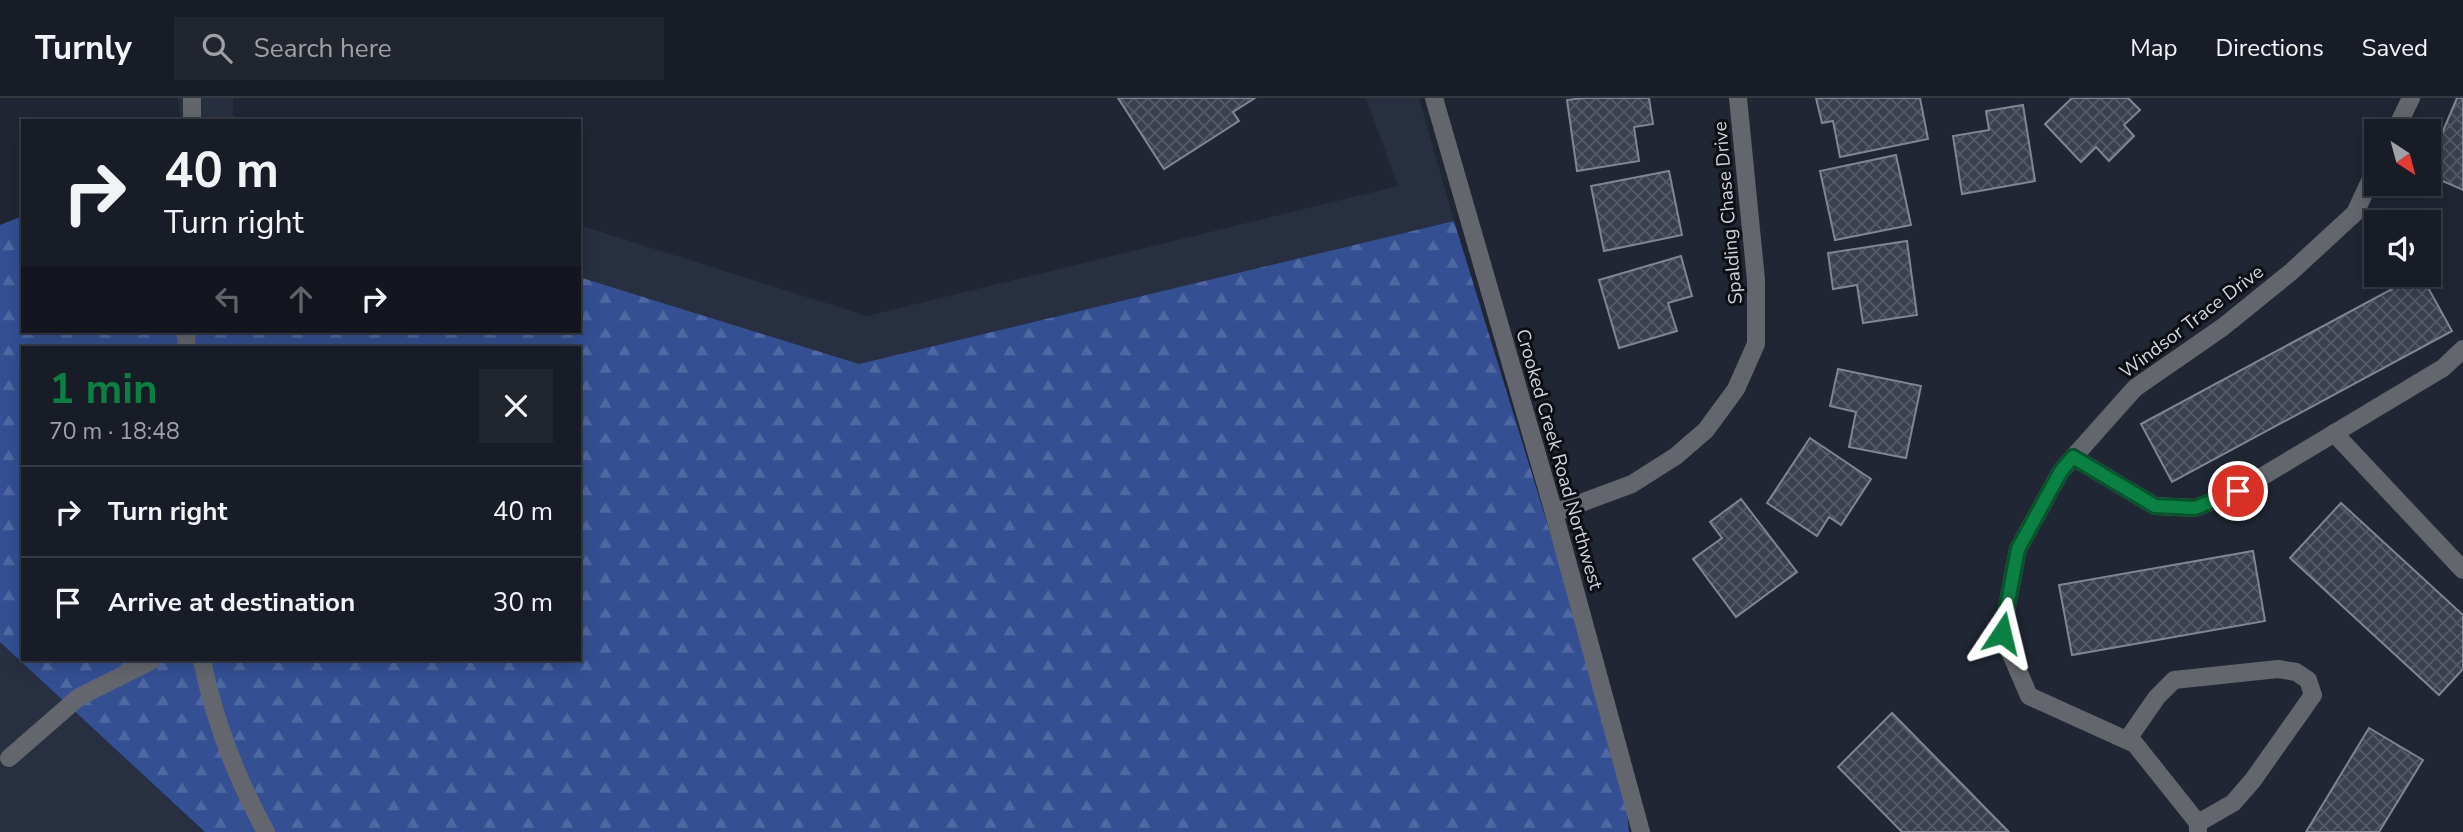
<!DOCTYPE html>
<meta charset="utf-8">
<style>
:root{--surface:#181c26;--page:#21252e;--text:#f1f3f6;--muted:#9fa1a7;--line:#363a43;--accent:#0b8043}
body{margin:0;font-family:"Nunito Sans",sans-serif;background:var(--page);color:var(--text);height:100vh;display:flex;flex-direction:column;font-size:26px;white-space:nowrap}
*{box-sizing:border-box;margin:0}
p{font-size:23px;color:var(--muted)}
.icon{flex:none;width:38px;height:38px;fill:none;stroke:currentColor;stroke-width:2;stroke-linecap:round;stroke-linejoin:round}
.map{position:relative;flex:1;overflow:hidden}
.details{position:absolute;left:21px;top:248px;width:560px;height:315px;display:flex;flex-direction:column;background:var(--surface);border-radius:0px;box-shadow:0 4px 18px #0003,0 0 0 2px var(--line)}
.details>*{flex:none}
.top-card{position:absolute;left:21px;top:21px;width:560px;height:214px;border-radius:0px;box-shadow:0 4px 18px #0003,0 0 0 2px var(--line);background:#181c26;color:var(--text);overflow:hidden}
.needle{width:46px;rotate:144deg}
.fabs{position:absolute;left:2364px;top:21px;display:grid;gap:14px}
.fabs a{display:grid;place-items:center;width:77px;height:77px;border-radius:0px;background:var(--surface);box-shadow:0 4px 18px #0003,0 0 0 2px var(--line);font-size:35px}
.pin{position:absolute;display:grid;place-items:center;width:60px;height:60px;color:#fff;margin:-30px;border:4px solid #fff;border-radius:50%;box-shadow:0 2px 7px #0007}
.me{position:absolute;width:77px;margin:-38px;rotate:10deg;stroke-linejoin:round;filter:drop-shadow(0 0 5px #0008)}
.turn{display:flex;align-items:center;gap:24px;height:147px;padding:0 28px;font-size:32px}
.turn .icon{width:91px;height:91px;stroke-width:2.5}
.turn b{display:block;font-size:49px;line-height:60px}
.lanes{display:flex;align-items:center;height:66px;padding:0 28px;background:#0003;justify-content:center;gap:35px;direction:ltr}
.lanes .off{opacity:.35}
.round{display:grid;place-items:center;flex:none;width:74px;height:74px;border-radius:0px;background:var(--page)}
.headline{display:flex;align-items:center;justify-content:space-between;height:119px;padding:0 28px}
h1{font-size:42px;font-weight:700;line-height:52px;color:var(--accent)}
ul{padding:0;list-style:none}
li{display:flex;align-items:center;gap:21px;height:91px;padding:0 28px;border-top:2px solid var(--line)}
li div{flex:1}
li b{display:block;font-size:26px}
li em{font-style:normal}
header{display:flex;align-items:center;gap:42px;box-sizing:border-box;height:98px;padding:0 35px;background:var(--surface);border-bottom:2px solid var(--line)}
header strong{font-size:33px}
nav{display:flex;gap:38px;margin-inline-start:auto;font-size:24px}
.search{width:490px;height:63px;background:var(--page);display:flex;align-items:center;gap:18px;box-sizing:border-box;padding:0 24px;border-radius:0px;color:var(--muted);font-size:26px}
.map>svg:first-child{display:block}
.built{fill:#272f41}
.forest{fill:url(#forest-firs);fill-rule:evenodd}
.building{fill:url(#building-cross-hatch);stroke:#7e8695;stroke-width:2}
.lines{fill:none;stroke-linecap:round;stroke-linejoin:round}
.minor{stroke:#63666c;stroke-width:18}
.route-casing{stroke:#07532c;stroke-width:18}
.route{stroke:#0b8043;stroke-width:12}
.labels{text-anchor:middle;stroke-width:6;stroke-linejoin:round;paint-order:stroke}
.street-label{font-size:19px;fill:#d1d5de;stroke:#0d0f15}
</style>
<header>
<strong>Turnly</strong>
<div class="search"><svg class="icon" aria-label="search" viewBox="0 0 24 24"><circle cx="10" cy="10" r="6"/><path d="M15 15l6 6"/></svg>Search here</div>
<nav><a>Map</a><a>Directions</a><a>Saved</a></nav>
</header>
<div class="map">
<svg width="2463" height="734" viewBox="0 0 2463 734">
<defs>
<pattern id="forest-firs" width="22" height="20" patternUnits="userSpaceOnUse" patternTransform="scale(1.75)"><rect width="22" height="20" fill="#345093"/><path d="M5 1l3.5 6h-7zM16 11l3.5 6h-7z" fill="#5068a2"/></pattern>
<pattern id="building-cross-hatch" width="8" height="8" patternUnits="userSpaceOnUse" patternTransform="scale(1.75)"><rect width="8" height="8" fill="#3a404e"/><path d="M0 0l8 8M0 8l8-8" fill="none" stroke="#555b67"/></pattern>
</defs>
<rect width="100%" height="100%" fill="#202633"/>
<!-- built -->
<g class="built">
<path d="M178,0H233V17L251,23H181Z"/>
<path d="M1366,0H1419L1454,123L859,266L579,179V127L867,218L1398,88Z"/>
<path d="M0,544L205,734H0Z"/>
</g>
<!-- forest -->
<path class="forest" d="M23,118V233H579V179L859,266L1454,123L1623,671L1629,734H205L0,544V127ZM23,250H579V562H23Z"/>
<!-- building -->
<g class="building">
<path d="M1118,0H1255L1233,14L1239,23L1164,71Z"/>
<path d="M1583,0H1649L1653,26L1634,29L1639,63L1577,73L1567,2Z"/>
<path d="M1816,0H1920L1928,41L1840,59L1833,23L1822,25Z"/>
<path d="M2072,0H2128L2140,12L2124,27L2134,38L2109,63L2096,49L2081,64L2045,26Z"/>
<path d="M2457,0H2463V92L2429,77V66Z"/>
<path d="M2023,7L2035,83L1962,96L1953,38L1989,32L1986,13Z"/>
<path d="M1896,57L1911,127L1835,142L1820,73Z"/>
<path d="M1669,73L1682,137L1604,153L1591,88Z"/>
<path d="M1907,143L1917,217L1863,225L1857,187L1833,191L1828,155Z"/>
<path d="M1681,158L1692,198L1668,205L1677,233L1619,250L1599,182Z"/>
<path d="M2418,177H2421L2452,233L2172,384L2141,326Z"/>
<path d="M1838,271L1921,288L1906,360L1849,349L1856,314L1830,308Z"/>
<path d="M1810,340L1871,381L1841,427L1829,419L1817,438L1767,405Z"/>
<path d="M1741,401L1797,474L1736,519L1693,461L1722,440L1710,424Z"/>
<path d="M2341,405L2463,517V571L2439,597L2290,460Z"/>
<path d="M2253,453L2265,523L2072,557L2059,487Z"/>
<path d="M1892,615L2009,734H1902L1838,669Z"/>
<path d="M2369,630L2423,662L2379,734H2306Z"/>
</g>
<g class="lines">
<!-- minor -->
<g class="minor">
<path d="M1434,0L1554,415L1641,734"/>
<path d="M192,23V0"/>
<path d="M2395,33L2411,0"/>
<path d="M186,250L187,233"/>
<path d="M2334,335L2463,472"/>
<path d="M2073,359L2155,408L2195,410L2238,393L2443,270L2463,251"/>
<path d="M1554,415L1632,386L1676,358L1706,332L1736,291L1756,246V182L1738,0"/>
<path d="M202,562C214,622 237,681 266,734"/>
<path d="M2127,642L2157,599L2174,582L2278,571L2296,574L2308,582L2313,597L2253,682L2233,705L2198,725"/>
<path d="M9,660L79,599L153,562"/>
<path d="M2198,734V725L2135,646L2029,598L2002,535L2018,451L2061,373L2135,290L2223,229L2291,174L2355,115L2376,70"/>
</g>
</g>
<g class="lines">
<!-- route casing -->
<g class="route-casing">
<path id="route" d="M2002,535L2018,451L2061,373L2073,359L2155,408L2195,410L2238,393"/>
</g>
<!-- route -->
<use href="#route" class="route"/>
</g>
<g class="labels">
<!-- street labels -->
<g class="street-label">
<text transform="translate(1727 115) rotate(-95)" y="7">Spalding Chase Drive</text>
<text transform="translate(2191 223) rotate(-37)" y="7">Windsor Trace Drive</text>
<text transform="translate(1560 361) rotate(74)" y="7">Crooked Creek Road Northwest</text>
</g>
</g>
</svg>
<div class="fabs">
<a><svg class="needle" viewBox="-14 -14 28 28"><path d="M0-13l5 13h-10z" fill="#e53935"/><path d="M0 13l5-13h-10z" fill="#9fa1a7"/></svg></a>
<a><svg class="icon" aria-label="sound" viewBox="0 0 24 24"><path d="M4 9h4l5-4v14l-5-4H4zM17 9q2 3 0 6"/></svg></a>
</div>
<div class="pin" style="left:2238px;top:393px;background:#d93025"><svg class="icon" aria-label="arrive" viewBox="0 0 24 24"><path d="M6 21V4h12l-3 4 3 4H6"/></svg></div>
<svg class="me" style="left:2002px;top:535px" viewBox="-20 -20 40 40"><path d="M0-17L14 15 0 8-14 15z" fill="#0b8043" stroke="#fff" stroke-width="4"/></svg>
<div class="top-card">
<div class="turn"><svg class="icon" aria-label="right" viewBox="0 0 24 24"><path d="M7 20v-9h11M14 6l5 5-5 5"/></svg><div><b>40 m</b>Turn right</div></div>
<div class="lanes"><svg class="icon off" aria-label="left" viewBox="0 0 24 24"><path d="M17 20v-9H6M10 6l-5 5 5 5"/></svg><svg class="icon off" aria-label="ahead" viewBox="0 0 24 24"><path d="M12 20V5M6 11l6-6 6 6"/></svg><svg class="icon" aria-label="right" viewBox="0 0 24 24"><path d="M7 20v-9h11M14 6l5 5-5 5"/></svg></div>
</div>
<section class="details">
<div class="headline"><div><h1>1 min</h1><p>70 m · 18:48</p></div><a class="round"><svg class="icon" aria-label="close" viewBox="0 0 24 24"><path d="M6 6l12 12M18 6L6 18"/></svg></a></div>
<ul>
<li><svg class="icon" aria-label="right" viewBox="0 0 24 24"><path d="M7 20v-9h11M14 6l5 5-5 5"/></svg><div><b>Turn right</b></div><em>40 m</em></li>
<li><svg class="icon" aria-label="arrive" viewBox="0 0 24 24"><path d="M6 21V4h12l-3 4 3 4H6"/></svg><div><b>Arrive at destination</b></div><em>30 m</em></li>
</ul>
</section>
</div>
